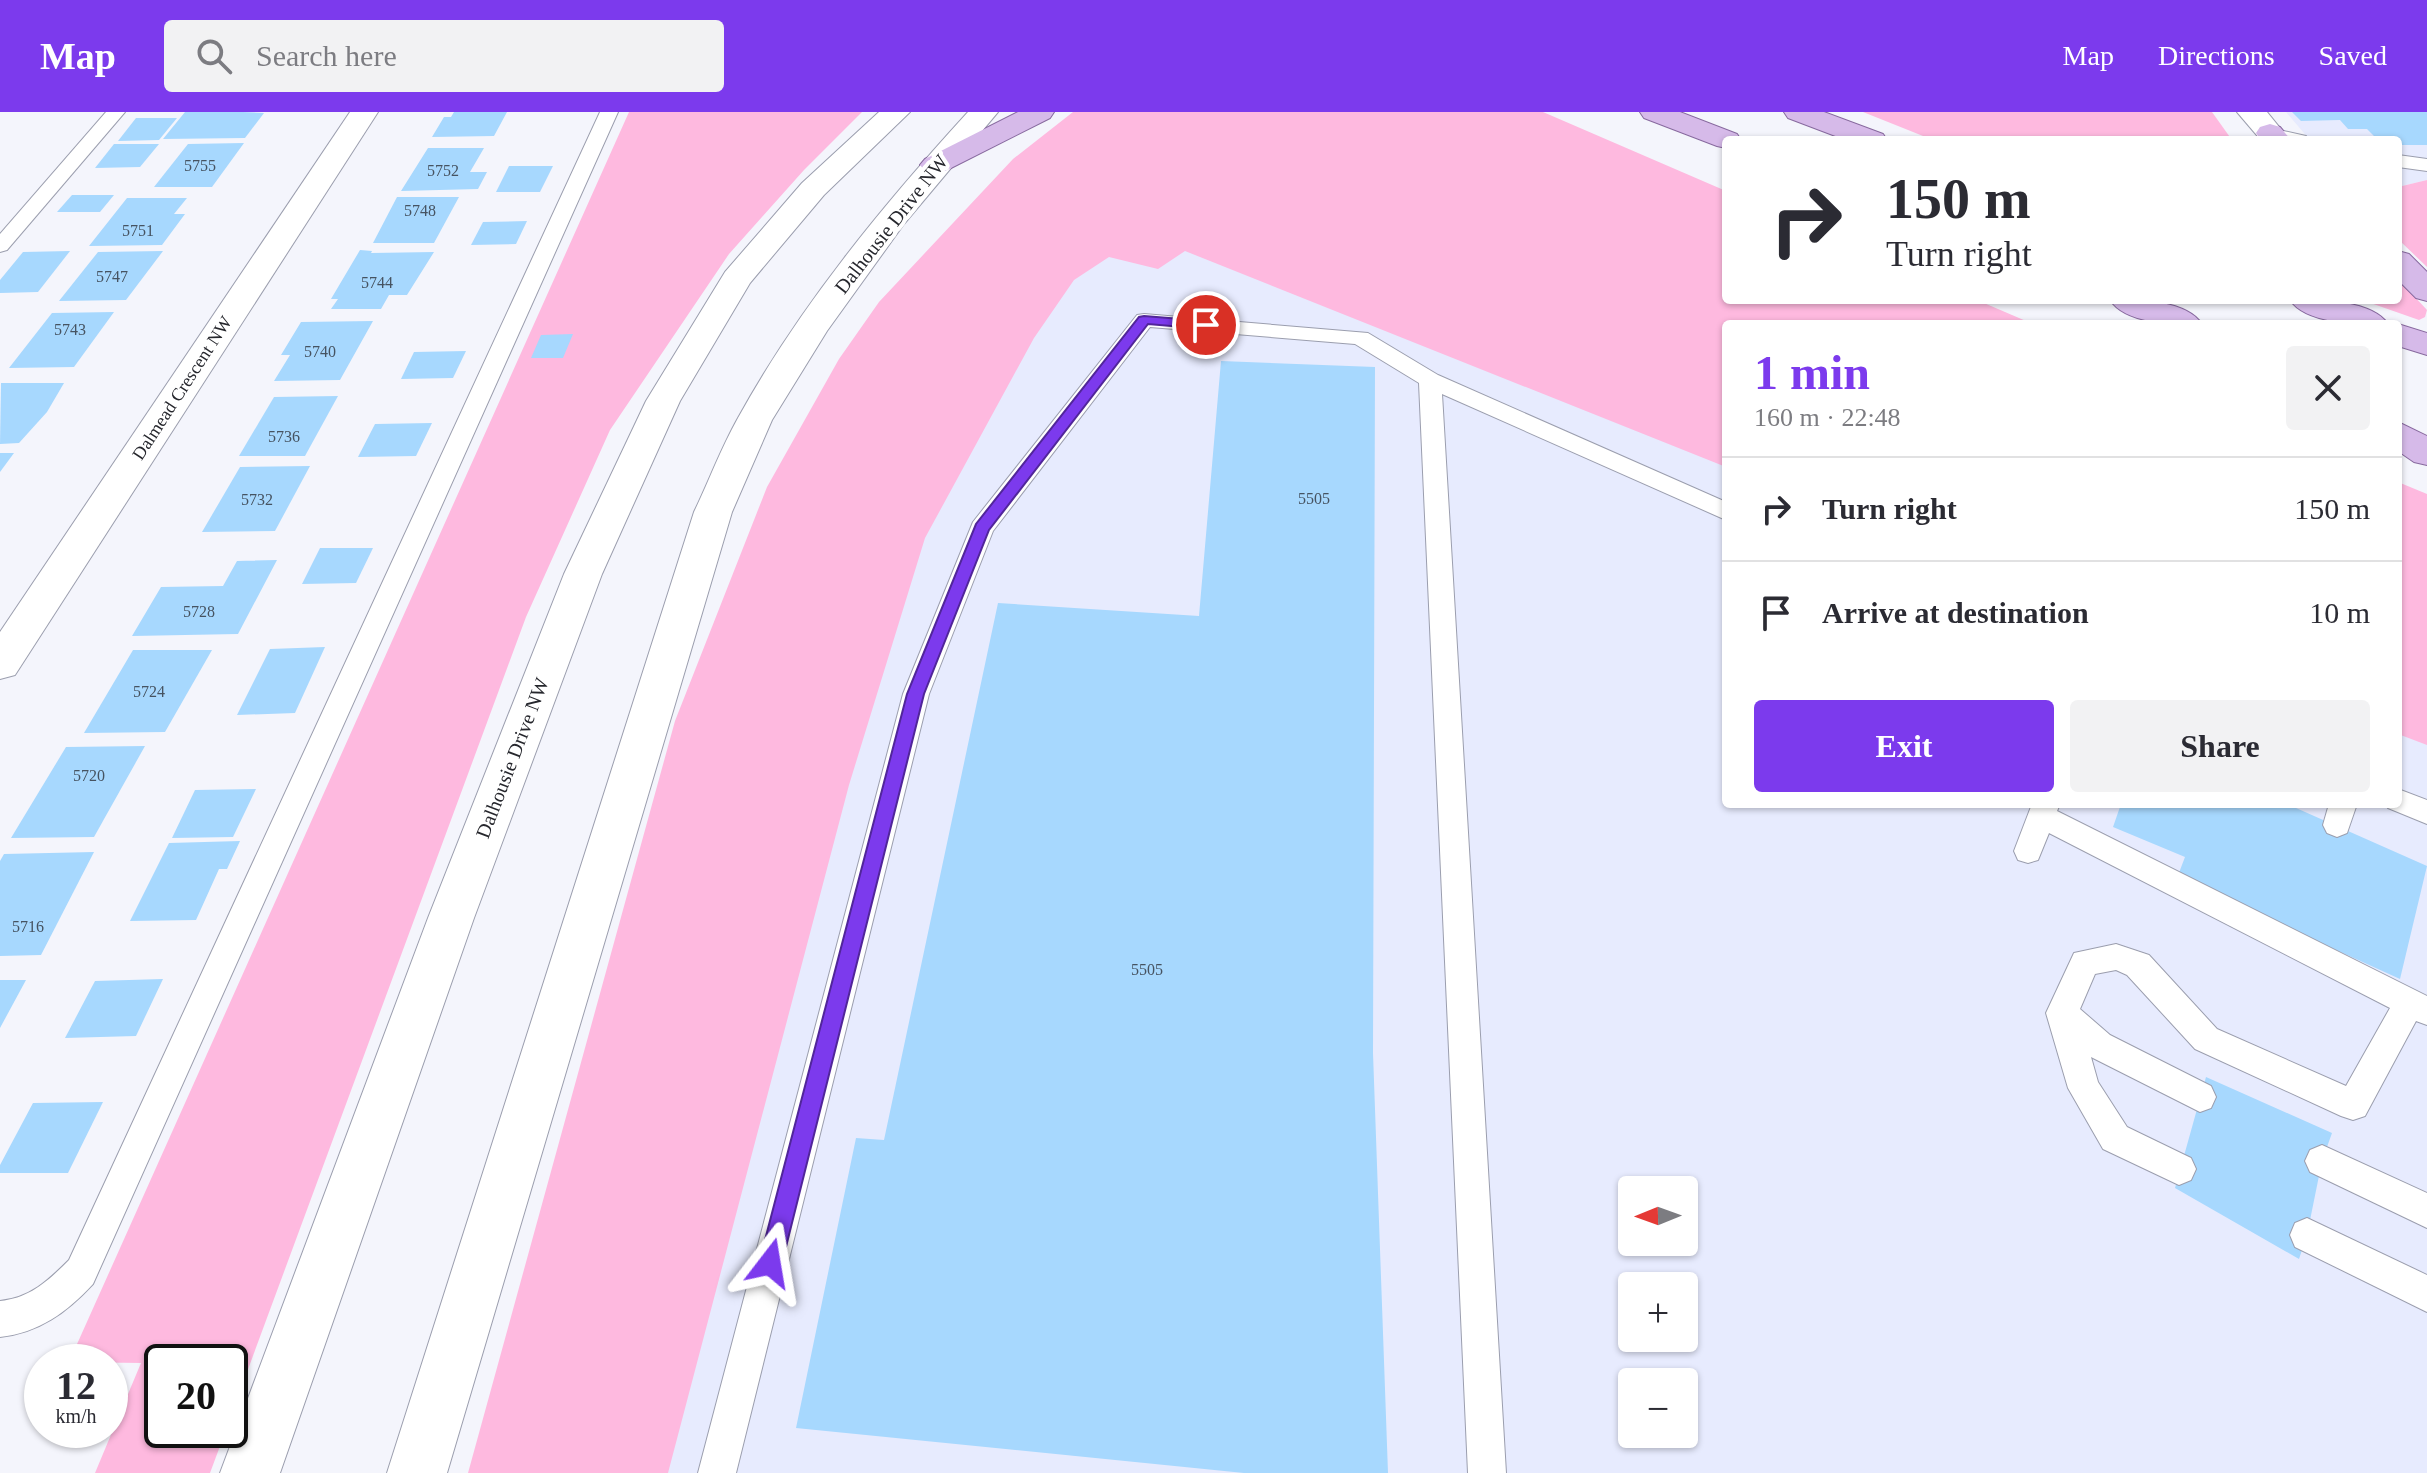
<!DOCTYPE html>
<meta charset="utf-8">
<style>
:root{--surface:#fff;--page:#f2f2f3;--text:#2b2b33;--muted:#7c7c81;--line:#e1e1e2;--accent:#7c3aed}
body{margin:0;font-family:"Times New Roman",serif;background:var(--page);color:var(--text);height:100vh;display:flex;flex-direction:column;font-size:30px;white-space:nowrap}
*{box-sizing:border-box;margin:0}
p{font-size:26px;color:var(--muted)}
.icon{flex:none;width:44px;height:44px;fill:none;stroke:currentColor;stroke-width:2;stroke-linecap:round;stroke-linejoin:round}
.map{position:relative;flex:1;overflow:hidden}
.side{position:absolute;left:1722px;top:208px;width:680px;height:488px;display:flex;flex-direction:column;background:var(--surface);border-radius:8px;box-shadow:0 2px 6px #0004}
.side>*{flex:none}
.banner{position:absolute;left:1722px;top:24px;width:680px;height:168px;border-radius:8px;box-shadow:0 2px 6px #0004;background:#fff;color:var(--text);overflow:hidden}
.needle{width:52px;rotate:269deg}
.controls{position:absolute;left:1618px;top:1064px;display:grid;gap:16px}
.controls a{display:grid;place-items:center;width:80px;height:80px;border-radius:8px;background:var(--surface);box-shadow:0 2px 6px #0004;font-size:40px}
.speed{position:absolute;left:24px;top:1232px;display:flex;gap:16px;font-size:40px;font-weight:700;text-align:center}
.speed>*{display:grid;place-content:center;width:104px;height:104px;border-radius:50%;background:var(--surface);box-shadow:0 2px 6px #0004;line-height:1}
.speed small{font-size:20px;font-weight:400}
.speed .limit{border:4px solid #111;border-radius:12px;background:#fff;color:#111}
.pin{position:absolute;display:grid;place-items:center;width:68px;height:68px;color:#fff;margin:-34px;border:4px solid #fff;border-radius:50%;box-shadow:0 2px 8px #0007}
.me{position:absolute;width:88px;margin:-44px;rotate:14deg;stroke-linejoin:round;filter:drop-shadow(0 0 6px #0008)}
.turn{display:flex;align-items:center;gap:28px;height:168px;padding:0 32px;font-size:36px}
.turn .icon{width:104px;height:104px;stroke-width:2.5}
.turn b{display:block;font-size:56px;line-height:68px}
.round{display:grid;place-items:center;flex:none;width:84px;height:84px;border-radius:8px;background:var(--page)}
.head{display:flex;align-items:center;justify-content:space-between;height:136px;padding:0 32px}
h1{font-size:48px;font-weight:600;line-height:60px;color:var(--accent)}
.cta{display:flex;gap:16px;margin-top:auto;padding:16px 32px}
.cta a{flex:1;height:92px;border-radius:8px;background:var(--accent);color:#fff;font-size:32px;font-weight:600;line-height:92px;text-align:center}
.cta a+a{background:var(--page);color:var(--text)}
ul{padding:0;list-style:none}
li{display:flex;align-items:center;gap:24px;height:104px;padding:0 32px;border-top:2px solid var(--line)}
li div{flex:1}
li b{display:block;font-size:30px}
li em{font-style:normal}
header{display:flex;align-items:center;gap:48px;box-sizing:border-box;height:112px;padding:0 40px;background:var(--accent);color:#fff}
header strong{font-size:38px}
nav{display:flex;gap:44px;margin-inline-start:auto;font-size:28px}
.search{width:560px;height:72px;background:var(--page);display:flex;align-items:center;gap:20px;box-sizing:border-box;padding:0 28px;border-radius:8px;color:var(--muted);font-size:30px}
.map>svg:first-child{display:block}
.built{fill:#e7ebfe;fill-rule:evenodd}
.green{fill:#feb9df}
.building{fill:#a7d8fe}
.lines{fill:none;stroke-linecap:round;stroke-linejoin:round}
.service-casing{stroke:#9b9eae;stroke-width:2}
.minor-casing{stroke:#9b9eae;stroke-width:2}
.tertiary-casing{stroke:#9b9eae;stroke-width:2}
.primary-casing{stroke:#87699e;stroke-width:2}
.service{fill:#fff;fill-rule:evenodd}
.minor{fill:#fff;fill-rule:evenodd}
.tertiary{fill:#fff;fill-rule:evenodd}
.primary{fill:#d6bae9;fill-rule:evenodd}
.route{fill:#7c3aed;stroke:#51269a;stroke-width:2}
.labels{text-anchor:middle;stroke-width:8;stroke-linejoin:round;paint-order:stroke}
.number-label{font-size:16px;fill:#465361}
.far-street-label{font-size:18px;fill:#26272d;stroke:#fff}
.street-label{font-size:20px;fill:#26272d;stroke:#fff}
</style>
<header>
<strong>Map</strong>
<div class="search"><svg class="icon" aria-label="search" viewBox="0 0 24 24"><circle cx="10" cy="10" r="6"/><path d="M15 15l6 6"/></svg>Search here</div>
<nav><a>Map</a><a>Directions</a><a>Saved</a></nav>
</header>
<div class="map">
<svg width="2427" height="1361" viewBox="0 0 2427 1361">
<rect width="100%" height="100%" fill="#f4f5fc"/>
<!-- built -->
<g class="built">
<path d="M2286,0H2427V68L2398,75V28H2310Z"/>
<path d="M1098,73L1726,324V692H2398V608L2427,620V1361H595L890,316ZM1632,1078H1684V1130H1632ZM1632,1174H1684V1226H1632ZM1632,1270H1684V1322H1632Z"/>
</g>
<!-- green -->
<g class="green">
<path d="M629,0H862L804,58L729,142L610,318L526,505L230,1306V1250H162V1318H226L210,1361H95L141,1251L69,1250Z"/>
<path d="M1073,0H1543L1726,79V188H1977L2033,212H1726V355L1185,139L1158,157L1109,145L1074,168L1034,226L925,426L849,673L668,1361H468L675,609L767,375L839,247L879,190L1013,47Z"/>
<path d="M1863,0H2212L2232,28H1933Z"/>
<path d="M2427,68V155L2398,127V75Z"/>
<path d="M2398,167L2427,198L2425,205L2419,208L2362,188H2398Z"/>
<path d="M2398,370L2427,382V633L2398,622Z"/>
</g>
<!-- building -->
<g class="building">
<path d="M185,0H243L264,1L245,26L163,27Z"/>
<path d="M454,0H507L494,24L432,25L444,5H451Z"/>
<path d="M2292,0H2427V33H2398V28H2378L2367,17H2348L2340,8L2301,9Z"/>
<path d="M136,6H177L159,28L118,29Z"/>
<path d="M244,31L212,75H154L188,32Z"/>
<path d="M114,32H159L140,55L95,56Z"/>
<path d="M428,36H484L470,60H487L478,77L401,79Z"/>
<path d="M509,54H553L540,80H496Z"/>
<path d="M72,83H114L100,100H57Z"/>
<path d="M397,85H459L434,131H373Z"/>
<path d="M127,86H187L174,102H185L162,133L89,134Z"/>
<path d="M527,109L516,132L471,133L483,110Z"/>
<path d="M360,138L372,139L371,141L434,140L407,183H389L381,197H331L338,187H331Z"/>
<path d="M70,139L38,180L0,181V168L23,140Z"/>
<path d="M163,139L126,188L59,189L98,140Z"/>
<path d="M114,200L74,255L9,256L52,201Z"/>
<path d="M373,209L340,268L274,269L290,243H281L301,210Z"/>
<path d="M573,222L563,246H531L541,223Z"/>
<path d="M466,239L453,266L401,267L414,240Z"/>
<path d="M1221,249L1375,255L1373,941L1388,1361H1244L796,1316L856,1026L884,1028L998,491L1199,504Z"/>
<path d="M1,271H64L47,300L19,331L0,332Z"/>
<path d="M338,284L305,344H239L274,285Z"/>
<path d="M432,311L416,344L358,345L375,312Z"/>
<path d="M0,341H14L0,360Z"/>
<path d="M310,354L275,419L202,420L240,355Z"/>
<path d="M320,436H373L356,471L302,472Z"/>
<path d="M277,448L238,522L132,524L161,475L223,474L237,449Z"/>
<path d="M325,535L295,601L237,603L270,537Z"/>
<path d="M133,538H212L165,620L84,621Z"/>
<path d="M145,634L94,725L11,726L66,635Z"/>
<path d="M256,677L233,725L172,726L195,678Z"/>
<path d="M2121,692H2287L2427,754L2400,867L2177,766L2185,745L2113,715Z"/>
<path d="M240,729L227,757H219L196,808L130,809L169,731Z"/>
<path d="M94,740L41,843L0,844V749L4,742Z"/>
<path d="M163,867L136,924L65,926L95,869Z"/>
<path d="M0,868H26L0,916Z"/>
<path d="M2206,965L2332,1021L2322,1049L2307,1123L2299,1147L2175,1076Z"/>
<path d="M103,990L68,1061H0V1053L33,991Z"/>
</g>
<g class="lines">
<!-- service casing -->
<g class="service-casing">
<g id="service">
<path d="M106,0H125L7,138L0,140V122Z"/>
<path d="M600,0H618L93,1172C67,1200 39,1221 0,1225V1189C30,1186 48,1169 69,1148Z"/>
<path d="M2270,16L2306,24L2308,28L2264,25L2261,21L2264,17Z"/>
<path d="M2398,43L2427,47V59L2398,55Z"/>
<path d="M1144,202L1368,221L1438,263L1726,390V408L1442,282L1506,1361H1468L1419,271L1355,232L1150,215L993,419L929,582L736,1361H698L903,582L973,410L1137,203Z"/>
<path d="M2398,677L2427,688V712L2388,696L2386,692H2398Z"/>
<path d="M2032,692H2060L2057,699L2427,884V913L2416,909L2365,1004L2353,1008L2341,1004L2195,937L2127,863L2116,858L2095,862L2080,897L2110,923L2211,974L2216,985L2211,996L2200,1000L2091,945L2098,970L2127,1015L2191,1046L2196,1057L2191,1068L2179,1073L2103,1037L2068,976L2046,901L2074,841L2116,832L2149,843L2217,917L2346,974L2390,896L2049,721L2038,748L2028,751L2018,748L2014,739Z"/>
<path d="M2329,692H2357L2347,721L2337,725L2327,721L2323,713Z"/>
<path d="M2322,1033L2427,1081V1116L2310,1060L2305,1049L2310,1038Z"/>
<path d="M2307,1106L2427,1163V1200L2295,1135L2290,1123L2295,1111Z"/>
</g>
</g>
<!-- minor casing -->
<g class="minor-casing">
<g id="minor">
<path d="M350,0H378L15,563L0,567V520Z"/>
<path d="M2237,0H2267L2284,21L2280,27H2260Z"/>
</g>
</g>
<!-- tertiary casing -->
<g class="tertiary-casing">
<g id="tertiary">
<path d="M879,0H910L824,83L750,171L680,289L602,462L474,806L280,1361H220L428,806L564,462L646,289L725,160L802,71Z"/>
<path d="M968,0H998L904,112L827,219L772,308L732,400L447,1361H387L694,400C709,369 721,336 738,306C799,195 883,93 968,0Z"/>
</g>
</g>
<!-- primary casing -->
<g class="primary-casing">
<g id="primary">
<path d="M1018,0H1054L1050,6L945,59L935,62L925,59L920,53L925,47Z"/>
<path d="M1640,0H1680L1737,22L1741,28H1726V36L1717,34L1644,6Z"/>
<path d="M1784,0H1824L1883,22L1887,28H1846L1788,6Z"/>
<path d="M2270,12L2280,15L2291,28H2261L2256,21L2260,15Z"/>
<path d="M2398,139L2409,142L2427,160V189L2416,186L2398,168Z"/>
<path d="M2110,188C2137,188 2185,187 2202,212C2174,212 2127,213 2110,188Z"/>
<path d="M2290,188C2317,188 2371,187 2388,212C2360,212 2307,213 2290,188Z"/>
<path d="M2397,212H2398L2427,221V243L2398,234Z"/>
<path d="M2398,310L2427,324V353L2414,350L2398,339Z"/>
</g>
</g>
<!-- service -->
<use href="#service" class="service"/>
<!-- minor -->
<use href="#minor" class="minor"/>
<!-- tertiary -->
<use href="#tertiary" class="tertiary"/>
<!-- primary -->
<use href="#primary" class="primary"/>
</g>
<!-- route -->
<path class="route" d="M1144,204L1206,209L1213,213L1206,217L1148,212L989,418L924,582L782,1151L778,1159L770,1163L762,1159L759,1151L907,582L976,412L1139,205Z"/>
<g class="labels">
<!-- number labels -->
<g class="number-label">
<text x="200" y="59">5755</text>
<text x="443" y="64">5752</text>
<text x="420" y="104">5748</text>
<text x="138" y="124">5751</text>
<text x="112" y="170">5747</text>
<text x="377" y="176">5744</text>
<text x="70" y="223">5743</text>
<text x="320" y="245">5740</text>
<text x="284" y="330">5736</text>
<text x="1314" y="392">5505</text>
<text x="257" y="393">5732</text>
<text x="199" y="505">5728</text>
<text x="149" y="585">5724</text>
<text x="89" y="669">5720</text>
<text x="28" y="820">5716</text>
<text x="1147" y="863">5505</text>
</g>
<!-- far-street labels -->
<g class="far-street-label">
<text transform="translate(182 276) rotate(-57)" y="6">Dalmead Crescent NW</text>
</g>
<!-- street labels -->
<g class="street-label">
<text transform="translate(891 112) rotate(-52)" y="7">Dalhousie Drive NW</text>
<text transform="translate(512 646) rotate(-69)" y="7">Dalhousie Drive NW</text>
</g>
</g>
</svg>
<div class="controls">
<a><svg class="needle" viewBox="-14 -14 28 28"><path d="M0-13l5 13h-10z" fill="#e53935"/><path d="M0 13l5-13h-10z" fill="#7c7c81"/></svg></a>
<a>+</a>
<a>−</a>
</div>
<div class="speed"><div>12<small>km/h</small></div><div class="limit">20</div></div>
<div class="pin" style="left:1206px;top:213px;background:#d93025"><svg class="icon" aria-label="arrive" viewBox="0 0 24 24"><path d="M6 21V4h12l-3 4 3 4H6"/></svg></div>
<svg class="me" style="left:770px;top:1151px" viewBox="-20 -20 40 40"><path d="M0-17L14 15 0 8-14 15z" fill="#7c3aed" stroke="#fff" stroke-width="4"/></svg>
<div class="banner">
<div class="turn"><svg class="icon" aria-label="right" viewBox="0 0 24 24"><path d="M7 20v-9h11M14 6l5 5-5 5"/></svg><div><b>150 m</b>Turn right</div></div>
</div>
<section class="side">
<div class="head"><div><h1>1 min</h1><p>160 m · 22:48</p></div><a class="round"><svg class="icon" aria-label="close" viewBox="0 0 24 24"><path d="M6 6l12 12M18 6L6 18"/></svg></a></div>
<ul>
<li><svg class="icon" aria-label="right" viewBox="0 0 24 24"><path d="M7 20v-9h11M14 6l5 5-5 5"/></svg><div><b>Turn right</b></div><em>150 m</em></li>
<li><svg class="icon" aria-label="arrive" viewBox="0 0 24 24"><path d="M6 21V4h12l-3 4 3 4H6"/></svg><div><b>Arrive at destination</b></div><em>10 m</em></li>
</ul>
<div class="cta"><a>Exit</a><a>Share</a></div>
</section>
</div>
